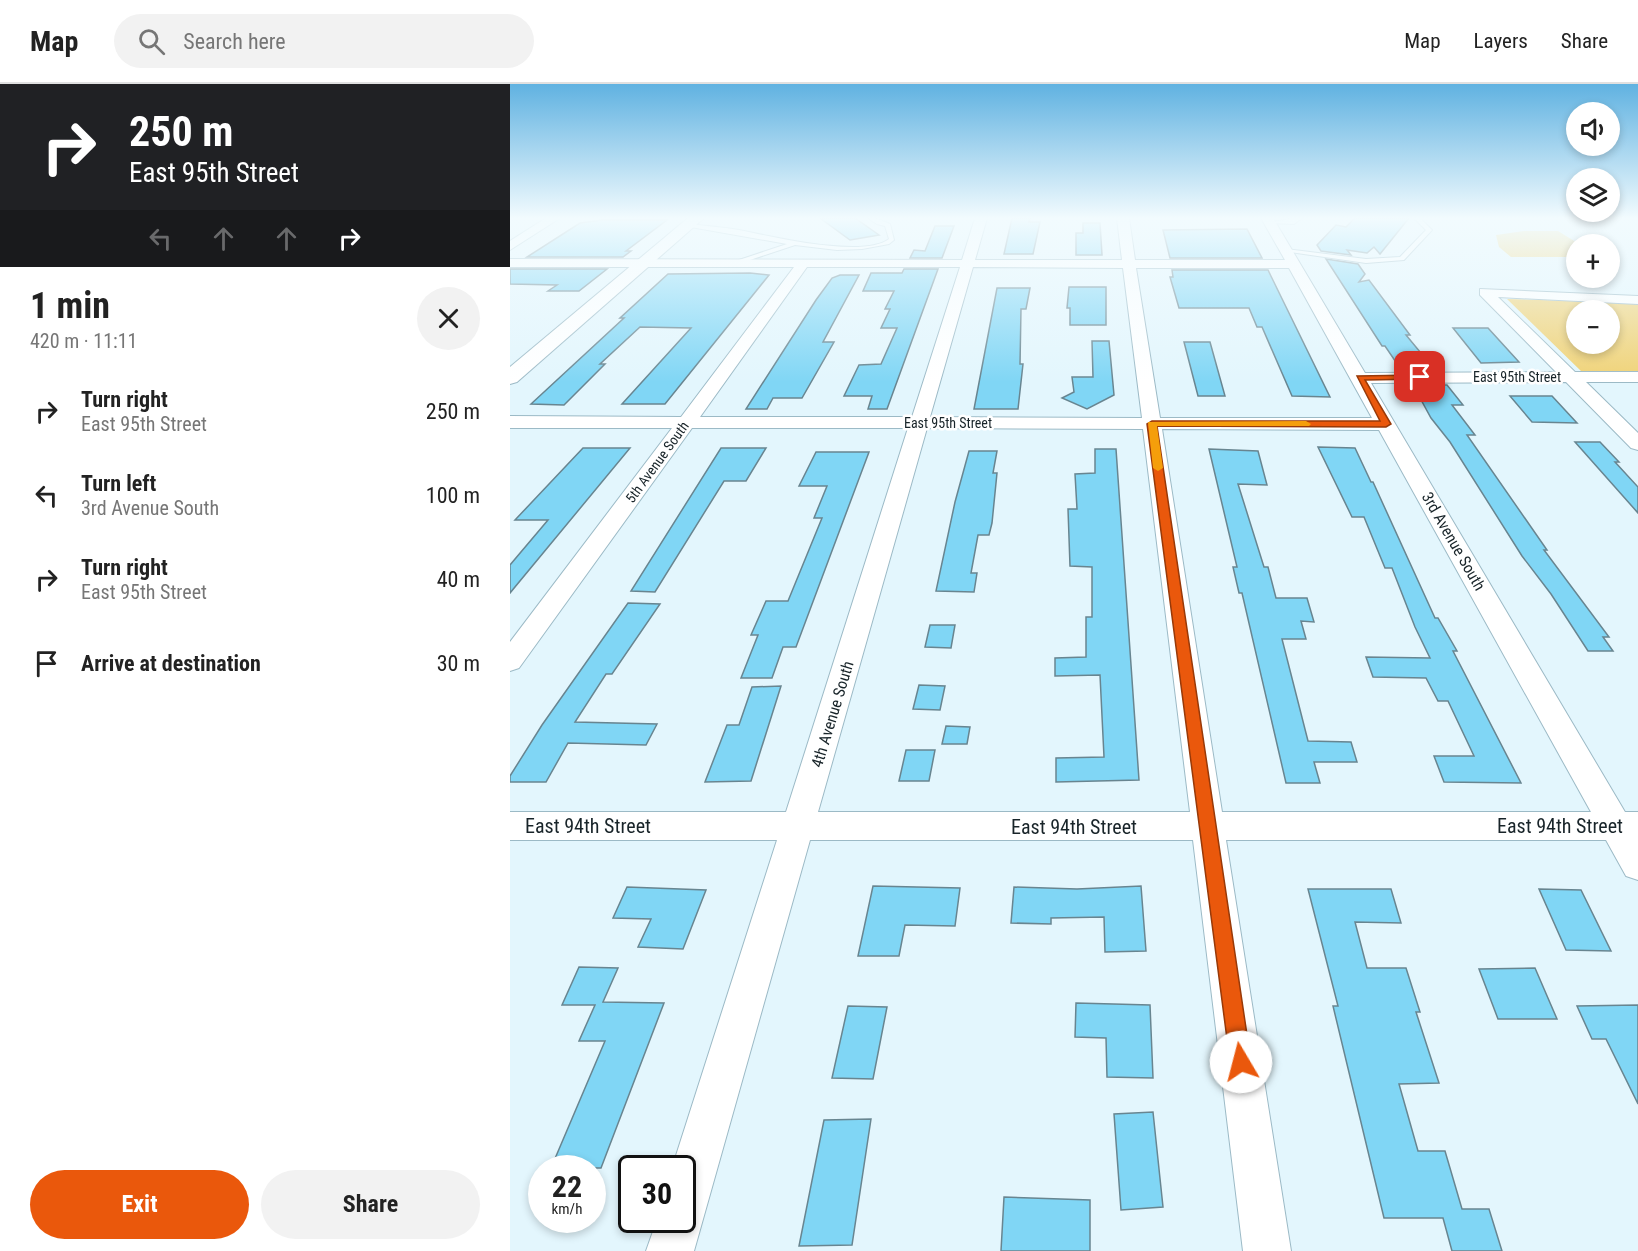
<!DOCTYPE html>
<meta charset="utf-8">
<style>
:root{--surface:#fff;--page:#f2f2f2;--text:#222;--muted:#767676;--line:#e0e0e0;--accent:#ea580c}
body{margin:0;font-family:"Roboto Condensed",sans-serif;background:var(--page);color:var(--text);height:100vh;display:flex;flex-direction:column;font-size:22px;white-space:nowrap}
*{box-sizing:border-box;margin:0}
p{font-size:20px;color:var(--muted)}
.icon{flex:none;width:33px;height:33px;fill:none;stroke:currentColor;stroke-width:2;stroke-linecap:round;stroke-linejoin:round}
.map{position:relative;flex:1;overflow:hidden}
.drawer{display:flex;flex-direction:column;background:var(--surface);width:510px}
.drawer>*{flex:none}
.banner{background:#202124;color:#fff;overflow:hidden}
.tools{position:absolute;left:1056px;top:18px;display:grid;gap:12px}
.tools a{display:grid;place-items:center;width:54px;height:54px;border-radius:50%;background:var(--surface);box-shadow:0 3px 9px #0003;font-size:30px}
.speed{position:absolute;left:18px;top:1071px;display:flex;gap:12px;font-size:30px;font-weight:700;text-align:center}
.speed>*{display:grid;place-content:center;width:78px;height:78px;border-radius:50%;background:var(--surface);box-shadow:0 3px 9px #0003;line-height:1}
.speed small{font-size:15px;font-weight:400}
.speed .limit{border:3px solid #111;border-radius:9px;background:#fff;color:#111}
.pin{position:absolute;display:grid;place-items:center;width:51px;height:51px;color:#fff;margin:-26px;border-radius:12px;box-shadow:0 3px 9px #0006}
.me{position:absolute;width:66px;margin:-33px;rotate:352deg;stroke-linejoin:round;filter:drop-shadow(0 0 4px #0008)}
.turn{display:flex;align-items:center;gap:21px;height:126px;padding:0 30px;font-size:27px}
.turn .icon{width:78px;height:78px;stroke-width:2.5}
.turn b{display:block;font-size:42px;line-height:51px}
.lanes{display:flex;align-items:center;height:57px;padding:0 30px;background:#0003;justify-content:center;gap:30px;direction:ltr}
.lanes .off{opacity:.35}
.round{display:grid;place-items:center;flex:none;width:63px;height:63px;border-radius:32px;background:var(--page)}
.headline{display:flex;align-items:center;justify-content:space-between;height:102px;padding:0 30px}
h1{font-size:36px;font-weight:700;line-height:45px}
.button{display:flex;gap:12px;margin-top:auto;padding:12px 30px}
.button a{flex:1;height:69px;border-radius:36px;background:var(--accent);color:#fff;font-size:24px;font-weight:700;line-height:69px;text-align:center}
.button a+a{background:var(--page);color:var(--text)}
ul{padding:0;list-style:none}
li{display:flex;align-items:center;gap:18px;height:84px;padding:0 30px}
li div{flex:1}
li b{display:block;font-size:22px}
li em{font-style:normal}
header{display:flex;align-items:center;gap:36px;box-sizing:border-box;height:84px;padding:0 30px;background:var(--surface);border-bottom:2px solid var(--line)}
header strong{font-size:28px}
nav{display:flex;gap:33px;margin-inline-start:auto;font-size:21px}
.search{width:420px;height:54px;background:var(--page);display:flex;align-items:center;gap:15px;box-sizing:border-box;padding:0 21px;border-radius:33px;color:var(--muted);font-size:22px}
main{display:flex;flex:1;min-height:0}
.map>svg:first-child{display:block}
.green{fill:#f0d276;fill-rule:evenodd}
.building{fill:#80d6f5;stroke:#688590;stroke-width:1.5}
.lines{fill:none;stroke-linecap:round;stroke-linejoin:round}
.service-casing{stroke:#9cbac6;stroke-width:2}
.minor-casing{stroke:#9cbac6;stroke-width:2}
.secondary-casing{stroke:#9cbac6;stroke-width:2}
.service{fill:#fff;fill-rule:evenodd}
.minor{fill:#fff;fill-rule:evenodd}
.secondary{fill:#fff;fill-rule:evenodd}
.route{fill:#ea580c;stroke:#983908;stroke-width:1.5}
.slow{fill:#f59e0b}
.labels{text-anchor:middle;stroke-width:5;stroke-linejoin:round;paint-order:stroke}
.far-street-label{font-size:14px;fill:#182429;stroke:#fff}
.street-label{font-size:16px;fill:#182429;stroke:#fff}
.near-street-label{font-size:20px;fill:#182429;stroke:#fff}
</style>
<header>
<strong>Map</strong>
<div class="search"><svg class="icon" aria-label="search" viewBox="0 0 24 24"><circle cx="10" cy="10" r="6"/><path d="M15 15l6 6"/></svg>Search here</div>
<nav><a>Map</a><a>Layers</a><a>Share</a></nav>
</header>
<main>
<section class="drawer">
<div class="banner">
<div class="turn"><svg class="icon" aria-label="right" viewBox="0 0 24 24"><path d="M7 20v-9h11M14 6l5 5-5 5"/></svg><div><b>250 m</b>East 95th Street</div></div>
<div class="lanes"><svg class="icon off" aria-label="left" viewBox="0 0 24 24"><path d="M17 20v-9H6M10 6l-5 5 5 5"/></svg><svg class="icon off" aria-label="ahead" viewBox="0 0 24 24"><path d="M12 20V5M6 11l6-6 6 6"/></svg><svg class="icon off" aria-label="ahead" viewBox="0 0 24 24"><path d="M12 20V5M6 11l6-6 6 6"/></svg><svg class="icon" aria-label="right" viewBox="0 0 24 24"><path d="M7 20v-9h11M14 6l5 5-5 5"/></svg></div>
</div>
<div class="headline"><div><h1>1 min</h1><p>420 m · 11:11</p></div><a class="round"><svg class="icon" aria-label="close" viewBox="0 0 24 24"><path d="M6 6l12 12M18 6L6 18"/></svg></a></div>
<ul>
<li><svg class="icon" aria-label="right" viewBox="0 0 24 24"><path d="M7 20v-9h11M14 6l5 5-5 5"/></svg><div><b>Turn right</b><p>East 95th Street</p></div><em>250 m</em></li>
<li><svg class="icon" aria-label="left" viewBox="0 0 24 24"><path d="M17 20v-9H6M10 6l-5 5 5 5"/></svg><div><b>Turn left</b><p>3rd Avenue South</p></div><em>100 m</em></li>
<li><svg class="icon" aria-label="right" viewBox="0 0 24 24"><path d="M7 20v-9h11M14 6l5 5-5 5"/></svg><div><b>Turn right</b><p>East 95th Street</p></div><em>40 m</em></li>
<li><svg class="icon" aria-label="arrive" viewBox="0 0 24 24"><path d="M6 21V4h12l-3 4 3 4H6"/></svg><div><b>Arrive at destination</b></div><em>30 m</em></li>
</ul>
<div class="button"><a>Exit</a><a>Share</a></div>
</section>
<div class="map">
<svg width="1128" height="1167" viewBox="0 0 1128 1167">
<rect width="100%" height="100%" fill="#e3f6fd"/>
<!-- green -->
<g class="green">
<path d="M1014,147H1048L1069,160H1066V173H1001L989,163L986,151Z"/>
<path d="M997,215L1128,219V287H1071ZM1066,226H1100V260H1066Z"/>
</g>
<!-- building -->
<g class="building">
<path d="M310,134H345L369,151L340,156Z"/>
<path d="M502,134H520L519,138H530L523,170H494Z"/>
<path d="M845,134H899L870,170L864,163L857,169L837,166L841,171L811,167L807,161L826,141L836,143Z"/>
<path d="M92,136H157L116,167H121L113,173H17L70,139Z"/>
<path d="M573,139H590L592,171H566V149H573Z"/>
<path d="M425,142H444L432,174H400L404,166L415,167Z"/>
<path d="M737,145L752,174H660L653,146Z"/>
<path d="M816,175L848,180L855,190L849,198L859,196L900,251H896L925,286L892,287L875,262H872Z"/>
<path d="M0,185H97L69,207H38L47,201L0,200Z"/>
<path d="M394,185H428L377,325H358L362,312H334L349,281L371,280L387,244H371L380,225H375L384,207H353L361,189H392Z"/>
<path d="M662,186H758L820,313L782,312L752,243H747L739,224H669L660,193H663Z"/>
<path d="M240,189L259,191L155,320H112L181,244L130,243L90,280H95L54,321L21,320L114,234H110L158,190Z"/>
<path d="M330,191H349L313,258H324L292,314H263L257,325H236L306,216L322,194Z"/>
<path d="M559,203H596V241H560V224H557Z"/>
<path d="M487,204H520L516,225H511L510,280H513L508,325H464Z"/>
<path d="M943,244H978L1009,278L971,279Z"/>
<path d="M582,257H599L604,311L577,325L552,314L564,308L562,293H583Z"/>
<path d="M674,258H700L715,312H688Z"/>
<path d="M903,301H937L953,321H942L965,351H957L1037,466H1034L1099,553H1093L1103,567H1078L1041,510L1012,472L940,358L921,334Z"/>
<path d="M1000,312H1042L1067,339L1022,338Z"/>
<path d="M1065,358H1090L1109,378H1105L1128,403V429Z"/>
<path d="M808,363L845,364L861,398H863L925,534H928L947,567H943L1011,699L934,698L924,672H964L938,617H928L916,594L863,593L856,573L920,574L905,543L882,484H875L854,433H842Z"/>
<path d="M73,364H120L0,509V481L38,436H5Z"/>
<path d="M211,364H256L236,397H214L145,508L121,507Z"/>
<path d="M585,365H606L629,696L546,698V674L594,673L590,591L545,592V574L576,573V533H582V483L560,482L558,425H567L565,390L585,389Z"/>
<path d="M699,365L748,367L757,401L728,400L754,483H758L766,514H797L804,538L791,537L796,555H772L798,657L841,658L847,678H804L810,699H776L732,509H729L723,483H727Z"/>
<path d="M459,367H487L483,389H487L482,439L479,451H468L461,489H467L464,508L426,507L445,418Z"/>
<path d="M306,368H359L286,563H273L262,594H231L248,551H241L256,517H278L312,434H304L317,402H289Z"/>
<path d="M118,519L150,520L102,590H96L65,638L147,640L136,661L58,659L36,698H0V692L32,641Z"/>
<path d="M420,541H445L441,564L415,563Z"/>
<path d="M409,601L435,602L430,626L403,625Z"/>
<path d="M271,602L241,697L195,698L217,641H229L242,603Z"/>
<path d="M436,642L460,643L457,660H432Z"/>
<path d="M396,666H425L419,697H389Z"/>
<path d="M363,802L450,804L445,842L395,841L389,872H348Z"/>
<path d="M631,802L636,867L595,868L594,833L541,834V840L501,839L504,803L567,805Z"/>
<path d="M117,803L196,806L173,865L128,863L141,835L103,834Z"/>
<path d="M798,805H881L891,839L845,838L857,884H896L910,928H906L929,999L889,1000L908,1067H935L952,1125H979L992,1167H942L933,1134H874L823,922H828Z"/>
<path d="M1029,805L1071,806L1101,867L1056,866Z"/>
<path d="M69,883L108,884L93,918L154,919L91,1084H41L95,957H69L85,921H52Z"/>
<path d="M1025,884L1047,935H988L969,885Z"/>
<path d="M566,919L640,921L643,994L597,993L596,954L565,953Z"/>
<path d="M1128,921V1020L1096,955H1082L1067,922Z"/>
<path d="M338,922L377,923L363,995L322,994Z"/>
<path d="M643,1028L653,1123L611,1126L604,1030Z"/>
<path d="M361,1035L342,1161L289,1162L314,1036Z"/>
<path d="M494,1113L580,1116V1167H491Z"/>
</g>
<g class="lines">
<!-- service casing -->
<g class="service-casing">
<g id="service">
<path d="M358,134H365L380,140L384,156L379,160L352,165L327,166L285,161L225,181L223,178L277,160L175,142L178,140C195,142 212,143 229,146C260,152 353,175 379,155L375,142L367,140Z"/>
<path d="M785,134H792L784,140L757,139Z"/>
<path d="M904,134H910L922,146L894,176L856,179L773,167L776,165L856,175L890,173L916,146Z"/>
</g>
</g>
<!-- minor casing -->
<g class="minor-casing">
<g id="minor">
<path d="M36,134H50L0,166V157Z"/>
<path d="M465,134H477L465,176H612L607,134H619L625,176H775L751,134H763L855,289L1046,288L970,211V205L1128,212V220L988,213L1065,288H1128V298H1076L1128,349V366L1121,364L1056,298L861,299L1115,728H1128V796L1116,792L1096,756H716L781,1167H733L683,756H300L184,1167H136L147,1136H172V1084H162L267,756H0V728H276L398,344H182L9,584L0,587V558L162,344H0V332L171,333L284,183H0V175L452,176ZM297,183H450L402,333H190ZM463,183L613,184L632,334L420,333ZM626,184H779L862,334H650ZM417,344L633,345L680,728H308ZM652,345L869,346L1081,728H712Z"/>
</g>
</g>
<!-- secondary casing -->
<g class="secondary-casing">
<path id="secondary" d="M178,134H194L7,298L0,300V283Z"/>
</g>
<!-- service -->
<use href="#service" class="service"/>
<!-- minor -->
<use href="#minor" class="minor"/>
<!-- secondary -->
<use href="#secondary" class="secondary"/>
</g>
<!-- sky -->
<linearGradient id="sky" x2="0" y2="1"><stop stop-color="#60b2e1"/><stop offset="0.45" stop-color="#f2fbfe"/><stop offset="1" stop-color="#f2fbfe" stop-opacity="0"/></linearGradient>
<rect width="1128" height="298" fill="url(#sky)"/>
<!-- route -->
<path class="route" d="M910,291L913,295L855,296L881,340L876,343L647,342L741,978L738,986L731,989L723,986L720,978L637,340L642,337H870L847,292Z"/>
<!-- slow -->
<path class="slow" d="M796,337L801,340L799,342H647L653,384L648,387L643,384L638,338Z"/>
<g class="labels">
<!-- far-street labels -->
<g class="far-street-label">
<text x="1007" y="298">East 95th Street</text>
<text x="438" y="344">East 95th Street</text>
<text transform="translate(147 378) rotate(-54)" y="5">5th Avenue South</text>
</g>
<!-- street labels -->
<g class="street-label">
<text transform="translate(944 457) rotate(60)" y="6">3rd Avenue South</text>
<text transform="translate(322 630) rotate(-73)" y="6">4th Avenue South</text>
</g>
<!-- near-street labels -->
<g class="near-street-label">
<text x="78" y="749">East 94th Street</text>
<text x="1050" y="749">East 94th Street</text>
<text x="564" y="750">East 94th Street</text>
</g>
</g>
</svg>
<div class="tools">
<a><svg class="icon" aria-label="sound" viewBox="0 0 24 24"><path d="M4 9h4l5-4v14l-5-4H4zM17 9q2 3 0 6"/></svg></a>
<a><svg class="icon" aria-label="layers" viewBox="0 0 24 24"><path d="M12 4l9 5-9 5-9-5zM3 14l9 5 9-5"/></svg></a>
<a>+</a>
<a>−</a>
</div>
<div class="speed"><div>22<small>km/h</small></div><div class="limit">30</div></div>
<div class="pin" style="left:910px;top:293px;background:#d93025"><svg class="icon" aria-label="arrive" viewBox="0 0 24 24"><path d="M6 21V4h12l-3 4 3 4H6"/></svg></div>
<svg class="me" style="left:731px;top:978px" viewBox="-20 -20 40 40"><circle r="19" fill="#fff"/><path d="M0-13L10 11 0 6-10 11z" fill="#ea580c"/></svg>
</div>
</main>
